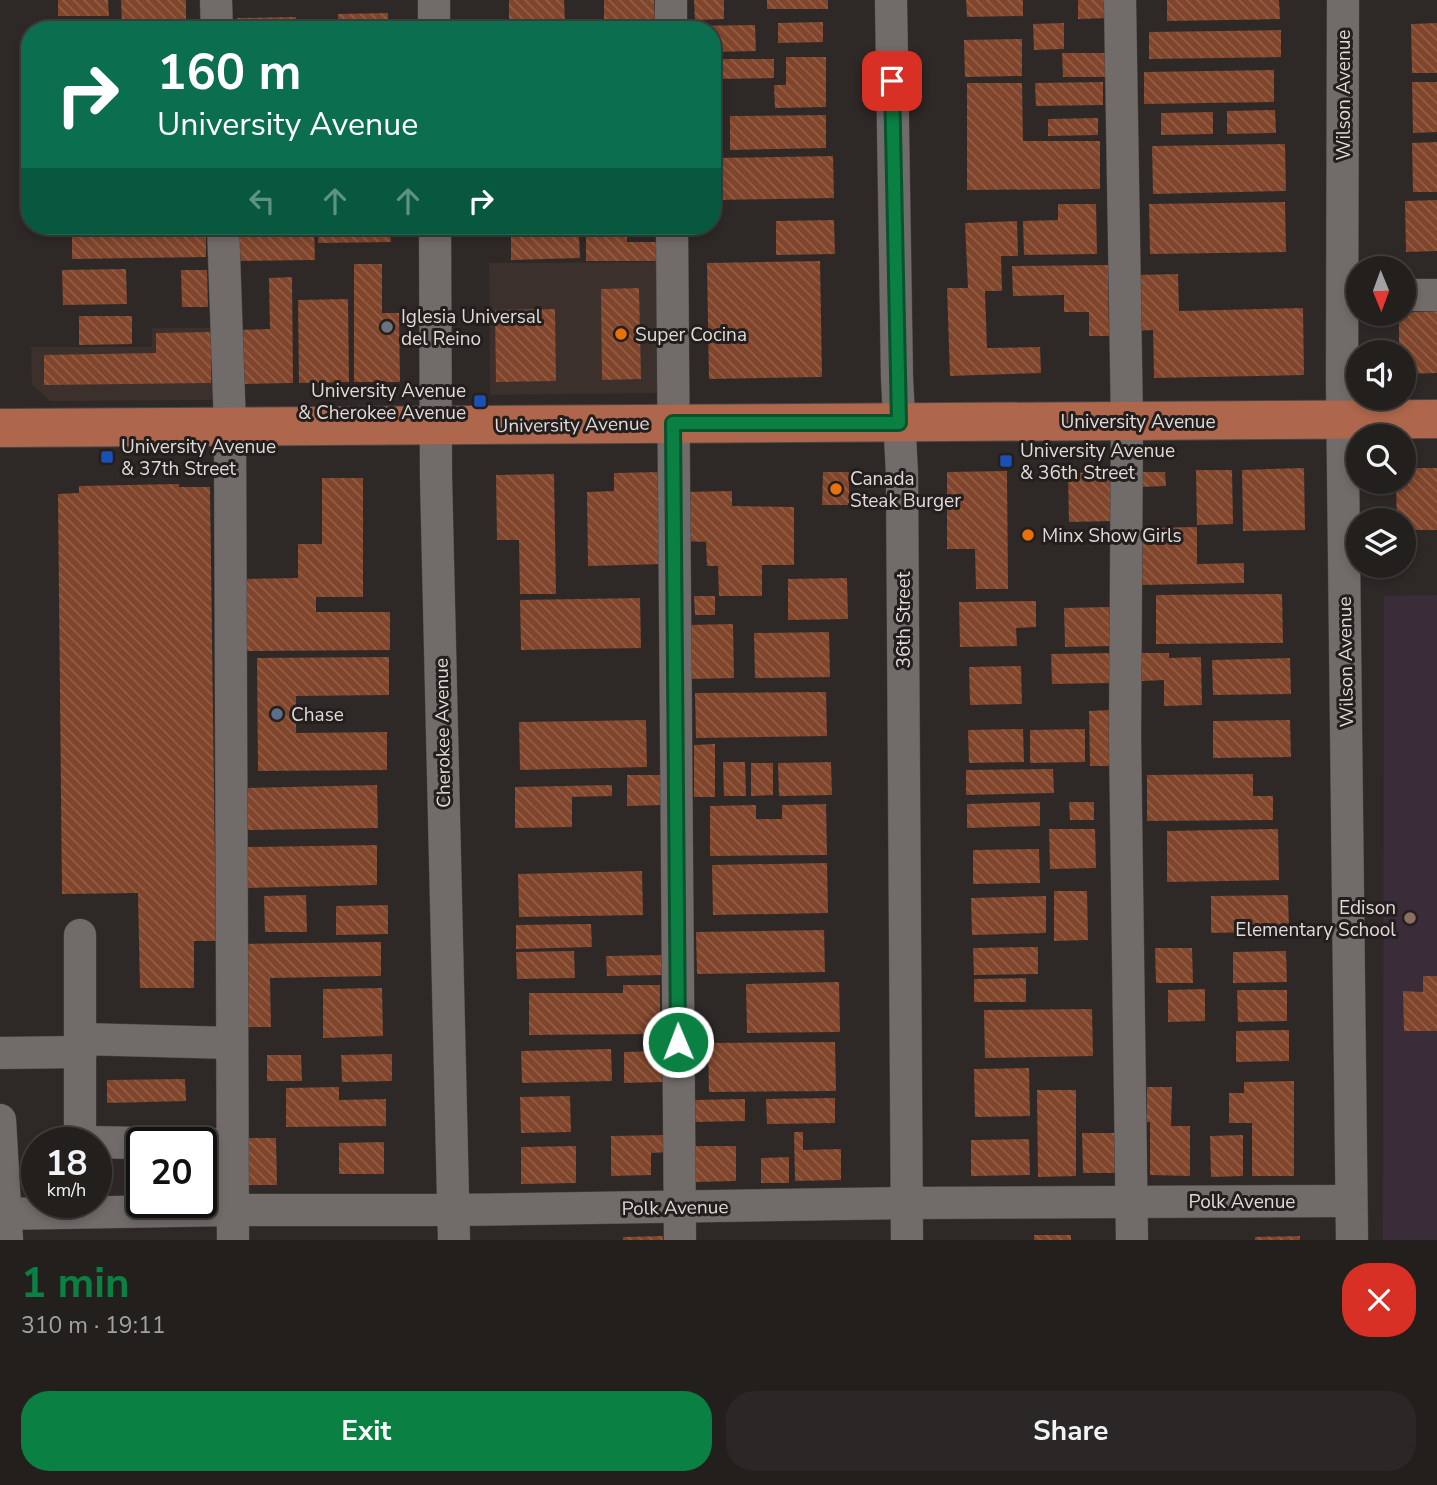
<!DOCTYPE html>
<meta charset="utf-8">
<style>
:root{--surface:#221f1d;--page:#2a2726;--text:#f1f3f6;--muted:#a2a2a4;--line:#3f3d3b;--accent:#0b8043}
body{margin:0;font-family:"Nunito Sans",sans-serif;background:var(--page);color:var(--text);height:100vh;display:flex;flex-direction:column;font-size:26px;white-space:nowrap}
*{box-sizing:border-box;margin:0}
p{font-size:23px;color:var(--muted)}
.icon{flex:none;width:38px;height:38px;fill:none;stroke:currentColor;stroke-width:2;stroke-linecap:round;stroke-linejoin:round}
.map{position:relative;height:1240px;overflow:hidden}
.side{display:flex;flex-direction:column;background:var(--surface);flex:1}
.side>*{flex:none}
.hud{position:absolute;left:21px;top:21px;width:700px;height:214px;border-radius:28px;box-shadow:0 4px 10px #0003,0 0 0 2px var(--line);background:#0b6e4f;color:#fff;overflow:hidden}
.needle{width:46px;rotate:179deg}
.buttons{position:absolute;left:1346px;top:256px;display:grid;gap:14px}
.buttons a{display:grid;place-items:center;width:70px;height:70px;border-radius:50%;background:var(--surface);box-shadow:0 4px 10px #0003,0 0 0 2px var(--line);font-size:35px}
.speed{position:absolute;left:21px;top:1127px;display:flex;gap:14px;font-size:35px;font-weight:700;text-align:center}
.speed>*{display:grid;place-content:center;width:91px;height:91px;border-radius:50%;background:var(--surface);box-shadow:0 4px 10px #0003,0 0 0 2px var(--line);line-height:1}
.speed small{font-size:18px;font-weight:400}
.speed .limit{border:4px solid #111;border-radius:10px;background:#fff;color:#111}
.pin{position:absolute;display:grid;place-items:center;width:60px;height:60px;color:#fff;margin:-30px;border-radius:14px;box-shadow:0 4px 10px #0006}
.me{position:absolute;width:77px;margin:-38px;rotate:359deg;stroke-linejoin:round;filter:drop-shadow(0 0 5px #0008)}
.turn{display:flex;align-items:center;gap:24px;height:147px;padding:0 21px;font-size:32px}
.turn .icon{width:91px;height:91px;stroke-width:2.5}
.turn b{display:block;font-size:49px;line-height:60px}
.lanes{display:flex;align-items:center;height:66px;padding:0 21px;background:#0003;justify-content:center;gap:35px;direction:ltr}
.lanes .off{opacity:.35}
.round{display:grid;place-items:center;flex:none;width:74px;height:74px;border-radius:28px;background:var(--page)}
.head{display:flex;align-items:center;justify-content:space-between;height:119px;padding:0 21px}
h1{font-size:42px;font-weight:700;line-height:52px;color:var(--accent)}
.primary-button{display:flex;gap:14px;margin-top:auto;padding:14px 21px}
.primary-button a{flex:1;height:80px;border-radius:28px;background:var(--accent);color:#fff;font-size:28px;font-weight:700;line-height:80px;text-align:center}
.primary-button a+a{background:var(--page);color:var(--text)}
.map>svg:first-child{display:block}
.built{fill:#3b302c}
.education{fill:#3b2c39}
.building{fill:url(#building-back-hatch)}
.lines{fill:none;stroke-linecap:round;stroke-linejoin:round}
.minor-casing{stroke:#4a4645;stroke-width:33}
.major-casing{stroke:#4a4645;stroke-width:40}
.minor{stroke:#716b69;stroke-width:32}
.major{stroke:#ae674d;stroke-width:38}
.route-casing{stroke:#07532c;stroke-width:18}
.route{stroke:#0b8043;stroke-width:12}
.worship-dot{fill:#6b7280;stroke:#241f1d;stroke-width:2.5}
.food-dot{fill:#e8710a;stroke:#241f1d;stroke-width:2.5}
.transit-dot{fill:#1a4fb4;stroke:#241f1d;stroke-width:2.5}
.service-dot{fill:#5c6f8a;stroke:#241f1d;stroke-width:2.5}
.education-dot{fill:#8d6e63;stroke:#241f1d;stroke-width:2.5}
.labels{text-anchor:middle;stroke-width:6;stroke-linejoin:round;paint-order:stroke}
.street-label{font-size:19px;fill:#dfdbda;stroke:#241f1d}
.poi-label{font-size:19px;fill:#dfdbda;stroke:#241f1d;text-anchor:start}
</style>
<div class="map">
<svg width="1437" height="1240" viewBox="0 0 1437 1240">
<defs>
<pattern id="building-back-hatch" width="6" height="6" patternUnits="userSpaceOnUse" patternTransform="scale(1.75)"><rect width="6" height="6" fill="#80452b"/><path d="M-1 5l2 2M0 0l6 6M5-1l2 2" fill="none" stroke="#925f49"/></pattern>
</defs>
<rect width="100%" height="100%" fill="#2e2927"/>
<!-- built -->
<g class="built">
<path d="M663,262L664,393L490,395L489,263Z"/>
<path d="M152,328H213L215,400L51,401L32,385L31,347H152Z"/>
</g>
<!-- education -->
<path class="education" d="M1437,595V1240H1383L1384,596Z"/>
<!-- building -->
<g class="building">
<path d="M58,0H108L109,16H58Z"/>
<path d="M121,0H186V24L122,25Z"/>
<path d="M509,0H564L565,22L509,23Z"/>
<path d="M604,0H654L655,20L604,21Z"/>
<path d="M694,0H724V19L695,20Z"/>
<rect x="767" y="0" width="61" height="9"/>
<path d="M966,0H1023V16L967,17Z"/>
<path d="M1078,0H1111L1112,18L1078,19Z"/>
<path d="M1167,0H1279L1280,19L1167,21Z"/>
<path d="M388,13V30H338V14Z"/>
<path d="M296,17V30H237V18Z"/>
<path d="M823,22V42L778,43V23Z"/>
<path d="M1064,23V49L1034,50L1033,24Z"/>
<path d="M1437,23V73H1412L1411,24Z"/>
<path d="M755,25L756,51L712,52V30H686V26Z"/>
<path d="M1281,30V57L1149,59V32Z"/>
<path d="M1022,39V76L965,77L964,40Z"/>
<path d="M1062,53H1105L1106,77H1063Z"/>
<path d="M786,57H826V107L775,108L774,85H786Z"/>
<path d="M712,59H774V78L712,79Z"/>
<path d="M1274,70V102L1144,104V72Z"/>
<path d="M1103,82V105L1036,106L1035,83Z"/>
<path d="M1412,82H1437V132L1413,133Z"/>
<path d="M967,83H1022L1023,141H1100V189L967,190Z"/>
<path d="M1275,110L1276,133L1227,134V111Z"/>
<path d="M1213,112V134L1161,135V113Z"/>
<path d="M826,115V148L730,150V116Z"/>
<path d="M1098,118V135L1048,136V119Z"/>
<path d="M1437,142V192H1413L1412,143Z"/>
<path d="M1285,144L1286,191L1153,194L1152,146Z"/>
<path d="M833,156L834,198L712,200V158Z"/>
<path d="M1437,200V251L1406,252L1405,201Z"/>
<path d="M1285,202L1286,252L1150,254L1149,204Z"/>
<path d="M1058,204H1096L1097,254L1024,255L1023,221L1058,220Z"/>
<path d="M834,220L835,254L776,255V221Z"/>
<path d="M1017,221L1018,256H1001L1002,291H985L987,348L1040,347L1041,373L950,376L947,288H968L965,223Z"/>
<path d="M85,226H206V257L72,259V229L85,230Z"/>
<path d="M234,226H314L315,260L234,261Z"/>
<path d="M318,226H390L391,242L318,243Z"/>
<path d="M511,226H580V230L511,231Z"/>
<path d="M586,226H627V242H659V261H586Z"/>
<path d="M579,236L580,258L511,260V237Z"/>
<path d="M820,261L822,377L709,379L707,263Z"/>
<path d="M354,264H382V313H399L400,382H354Z"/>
<path d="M1108,265L1109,336H1089V312H1064V295L1013,296L1012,266Z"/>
<path d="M126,269L127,304L63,305L62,270Z"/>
<path d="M181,270H207L208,307H182Z"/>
<path d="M1178,274L1179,311L1303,308L1304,375L1154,378L1153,330L1136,331L1135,275Z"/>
<path d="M292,277L293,383L236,384L235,330L270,329L269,278Z"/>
<path d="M639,288L641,379L602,380L601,289Z"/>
<path d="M348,299L349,382L299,383L298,300Z"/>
<path d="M555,309L556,381L496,382L495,310Z"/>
<path d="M1437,311V373L1404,374V352H1399V313Z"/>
<path d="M79,316H132V344L79,345Z"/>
<path d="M211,332V383L44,385V355L156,353V333Z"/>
<path d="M1304,468L1305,530L1243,531L1242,470Z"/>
<path d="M1404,468H1437V530H1404V520H1397L1396,481H1404Z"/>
<path d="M1196,470H1232L1233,524L1197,525Z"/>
<path d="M1007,471L1008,589H976L975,549H947V472Z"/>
<path d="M661,472L663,564L588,566L587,492L614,491V473Z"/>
<path d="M823,472H849V505H822Z"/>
<path d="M1113,472V521L1069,522L1068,473Z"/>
<path d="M1139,472H1165L1166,486L1139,487Z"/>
<path d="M554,474L556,594H520L519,540H497L496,475Z"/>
<path d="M322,478H363V597H316V612H390V650L239,651V579L298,578V544H322Z"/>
<path d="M179,484V487H210L216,941H194V988H140L138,893L62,894L58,494L79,493V486Z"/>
<path d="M732,491V506L794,507V565H762V596H719L718,566H707L706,542L683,541V492Z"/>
<path d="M1197,527V564L1244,563V583L1142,585L1141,528Z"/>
<path d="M847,578L848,619L788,620V579Z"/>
<path d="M1282,594L1283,643L1156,644V595Z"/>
<path d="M694,596H715V615H695Z"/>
<path d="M640,598L641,648L521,650L520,600Z"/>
<path d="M1036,601V627L1016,628L1017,646L960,647L959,602Z"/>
<path d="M1110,607L1111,646L1065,647L1064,608Z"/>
<path d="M733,624L734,678L689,679L688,625Z"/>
<path d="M829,632L830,677L755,678L754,633Z"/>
<path d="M1109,653V683L1052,684L1051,654Z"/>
<path d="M1142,653H1169V658L1201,657L1202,705L1164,706V680L1142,681Z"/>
<path d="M389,657V695L296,696V733L387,732V770L258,771L257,658Z"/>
<path d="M1290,658L1291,694L1213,695L1212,660Z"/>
<path d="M1021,666L1022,704L970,705L969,667Z"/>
<path d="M826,692L827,736L696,738L695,693Z"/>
<path d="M1112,710L1113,766H1090L1089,711Z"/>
<path d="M646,720L647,767L520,770L519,722Z"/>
<path d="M1290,720L1291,757L1213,758V721Z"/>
<path d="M1023,729L1024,762L969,763L968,730Z"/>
<path d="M1085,729V762L1030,763V730Z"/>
<path d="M715,744V797H694V745Z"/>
<path d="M723,762H745L746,796H724Z"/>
<path d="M831,762L832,795L779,796L778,763Z"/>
<path d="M751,763H773V795L751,796Z"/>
<path d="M1053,769L1054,793L966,795V770Z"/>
<path d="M1253,774V796H1273V820L1147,821V775Z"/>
<path d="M627,775H660L661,805L627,806Z"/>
<path d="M377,785L378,828L248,830V788Z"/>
<path d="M612,785V796L572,797V827L515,828V787Z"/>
<path d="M1040,802V826L967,828V804Z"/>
<path d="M1069,802H1094V820H1070Z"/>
<path d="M826,804L827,855L710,856V806L756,805V819H782V805Z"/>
<path d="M1049,829H1095L1096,868L1050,869Z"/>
<path d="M1278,829L1279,880L1167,882V831Z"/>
<path d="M377,845V885L248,888L247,847Z"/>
<path d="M1039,849L1040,883L973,884V850Z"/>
<path d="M827,863L828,913L713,915L712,865Z"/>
<path d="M642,871L643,915L519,917L518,874Z"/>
<path d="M1054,891H1087L1088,940L1054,941Z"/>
<path d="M306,895L307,932H265L264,896Z"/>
<path d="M1288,895L1289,931L1211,933V896Z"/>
<path d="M1046,896V933L972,935L971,898Z"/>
<path d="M388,905V934L336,935V906Z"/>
<path d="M591,924L592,947L516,949V925Z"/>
<path d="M824,930L825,972L697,974L696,932Z"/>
<path d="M381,942V976L270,978L271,1027H247L242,944Z"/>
<path d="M1038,947V974L974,975L973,948Z"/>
<path d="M1155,948H1192L1193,983H1156Z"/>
<path d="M574,951L575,978L517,979L516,952Z"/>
<path d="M1286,951L1287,982L1233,983V952Z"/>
<path d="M665,955L666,975L607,976L606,956Z"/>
<path d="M1423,976H1437V1031H1404L1403,991L1423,992Z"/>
<path d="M1026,978V1002H974V979Z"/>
<path d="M839,982L840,1032L747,1033L746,984Z"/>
<path d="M623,985H660V1034L529,1035V993H623Z"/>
<path d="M382,988L383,1036L323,1038V989Z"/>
<path d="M1205,989V1021L1168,1022V990Z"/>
<path d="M1237,990H1287V1021L1238,1022Z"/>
<path d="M1092,1009L1093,1056L985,1058L984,1010Z"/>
<path d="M1289,1030V1061L1236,1062V1031Z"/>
<path d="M835,1042L836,1091L709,1092L708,1043Z"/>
<path d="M611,1049L612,1081L522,1083L521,1051Z"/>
<path d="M663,1051V1082L624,1083V1052Z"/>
<path d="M392,1054V1081L342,1082L341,1055Z"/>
<path d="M267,1055H301L302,1081H267Z"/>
<path d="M1029,1068L1030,1116L975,1117L974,1069Z"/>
<path d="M185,1079L186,1101L107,1103V1080Z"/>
<path d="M1294,1081V1176H1252V1123H1229V1093H1244V1082Z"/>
<path d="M339,1087V1100L386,1099V1126L286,1127V1088Z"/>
<path d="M1147,1087H1172L1171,1126H1190V1176L1150,1175V1122H1147Z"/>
<path d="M1037,1090H1076V1176L1038,1177Z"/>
<path d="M570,1096L571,1132L521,1133L520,1097Z"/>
<path d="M835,1098V1123L767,1124L766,1099Z"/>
<path d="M745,1099V1121L695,1122V1100Z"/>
<path d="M794,1132H803V1150L841,1149V1180L795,1181Z"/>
<path d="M1082,1133H1117L1118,1173H1083Z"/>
<path d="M667,1135L668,1152L651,1153V1175L611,1176V1136Z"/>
<path d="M1243,1135V1176L1211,1177L1210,1136Z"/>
<path d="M245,1138H276L277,1185H246Z"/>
<path d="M1029,1139L1030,1175L971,1176V1140Z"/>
<path d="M384,1142V1174H339V1143Z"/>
<path d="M576,1146V1183L521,1184V1147Z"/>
<path d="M694,1146H736V1181L695,1182Z"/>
<path d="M789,1157V1183H761V1158Z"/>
<rect x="1034" y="1235" width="37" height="5"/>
<path d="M663,1236V1240H623V1237Z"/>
<path d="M1300,1236V1240H1255V1237Z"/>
</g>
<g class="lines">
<!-- minor casing -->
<g class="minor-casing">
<g id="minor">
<path d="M216,0L217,30"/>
<path d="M434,0V30"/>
<path d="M671,0V30"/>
<path d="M891,0L897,378L902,474L907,1240"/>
<path d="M1120,0L1127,421L1125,738L1132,1240"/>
<path d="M1343,0L1342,384L1352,1240"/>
<path d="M223,226L230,426L233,1240"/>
<path d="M435,226L436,477L454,1240"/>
<path d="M672,226L680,1240"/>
<path d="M1404,295H1437"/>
<path d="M80,935V1136L86,1142L142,1143"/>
<path d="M81,1039L232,1043"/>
<path d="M0,1053L81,1052"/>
<path d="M0,1120L7,1240"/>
<path d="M201,1144L232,1145"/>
<path d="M0,1214L232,1210H454L907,1203L1351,1201"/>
</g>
</g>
<!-- major casing -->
<g class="major-casing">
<path id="major" d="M0,428L1437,419"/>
</g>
<!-- minor -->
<use href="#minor" class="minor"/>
<!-- major -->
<use href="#major" class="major"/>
</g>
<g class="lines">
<!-- route casing -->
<g class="route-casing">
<path id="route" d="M678,1042L673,423H899L892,81"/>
</g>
<!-- route -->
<use href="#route" class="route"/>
</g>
<!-- markers -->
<circle class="worship-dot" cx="387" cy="327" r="7"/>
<g class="food-dot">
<circle cx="621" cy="334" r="7"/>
<circle cx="836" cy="489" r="7"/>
<circle cx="1028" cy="535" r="7"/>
</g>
<g class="transit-dot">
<rect x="473" y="394" width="14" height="14" rx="3.5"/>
<rect x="100" y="450" width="14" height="14" rx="3.5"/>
<rect x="999" y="454" width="14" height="14" rx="3.5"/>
</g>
<circle class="service-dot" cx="277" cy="714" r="7"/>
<circle class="education-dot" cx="1410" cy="918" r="7"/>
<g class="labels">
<!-- street labels -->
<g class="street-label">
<text transform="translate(1343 95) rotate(-90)" y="7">Wilson Avenue</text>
<text x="1138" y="428">University Avenue</text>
<text transform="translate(572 424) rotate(-1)" y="7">University Avenue</text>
<text transform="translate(903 620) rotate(-90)" y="7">36th Street</text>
<text transform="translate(1345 662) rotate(-91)" y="7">Wilson Avenue</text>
<text transform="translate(442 733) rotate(-91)" y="7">Cherokee Avenue</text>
<text x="1242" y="1208">Polk Avenue</text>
<text transform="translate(675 1207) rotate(-1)" y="7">Polk Avenue</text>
</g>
<!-- poi labels -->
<g class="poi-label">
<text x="401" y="323">Iglesia Universal<tspan x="401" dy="22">del Reino</tspan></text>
<text x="635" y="341">Super Cocina</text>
<text x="466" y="397" text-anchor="end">University Avenue<tspan x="466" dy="22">&amp; Cherokee Avenue</tspan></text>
<text x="121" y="453">University Avenue<tspan x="121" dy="22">&amp; 37th Street</tspan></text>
<text x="1020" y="457">University Avenue<tspan x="1020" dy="22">&amp; 36th Street</tspan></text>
<text x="850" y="485">Canada<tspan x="850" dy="22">Steak Burger</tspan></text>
<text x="1042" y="542">Minx Show Girls</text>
<text x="291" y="721">Chase</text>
<text x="1396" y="914" text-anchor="end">Edison<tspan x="1396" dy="22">Elementary School</tspan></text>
</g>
</g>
</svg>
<div class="buttons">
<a><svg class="needle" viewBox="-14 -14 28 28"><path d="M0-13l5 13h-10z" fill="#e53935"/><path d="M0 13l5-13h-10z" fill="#a2a2a4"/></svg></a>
<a><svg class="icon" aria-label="sound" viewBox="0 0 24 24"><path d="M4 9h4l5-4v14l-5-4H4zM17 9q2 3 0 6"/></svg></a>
<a><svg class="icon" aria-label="search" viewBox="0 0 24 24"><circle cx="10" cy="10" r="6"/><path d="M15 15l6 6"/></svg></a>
<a><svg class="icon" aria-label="layers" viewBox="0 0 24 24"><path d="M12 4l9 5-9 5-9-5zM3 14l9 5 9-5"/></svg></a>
</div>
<div class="speed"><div>18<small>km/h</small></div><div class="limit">20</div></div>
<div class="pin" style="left:892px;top:81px;background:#d93025"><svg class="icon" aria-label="arrive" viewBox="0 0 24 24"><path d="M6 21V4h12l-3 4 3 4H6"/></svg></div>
<svg class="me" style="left:678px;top:1042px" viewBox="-20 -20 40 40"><circle r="17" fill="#0b8043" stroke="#fff" stroke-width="3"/><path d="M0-11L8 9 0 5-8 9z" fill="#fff"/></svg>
<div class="hud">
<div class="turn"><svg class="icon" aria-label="right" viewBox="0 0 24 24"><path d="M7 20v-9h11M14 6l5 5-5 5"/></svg><div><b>160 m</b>University Avenue</div></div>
<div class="lanes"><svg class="icon off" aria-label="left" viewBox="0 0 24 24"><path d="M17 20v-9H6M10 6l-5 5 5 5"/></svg><svg class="icon off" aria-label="ahead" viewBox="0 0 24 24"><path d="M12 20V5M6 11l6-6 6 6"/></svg><svg class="icon off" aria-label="ahead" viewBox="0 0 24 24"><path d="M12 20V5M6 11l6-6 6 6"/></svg><svg class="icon" aria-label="right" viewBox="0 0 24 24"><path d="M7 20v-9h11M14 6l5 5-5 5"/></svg></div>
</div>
</div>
<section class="side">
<div class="head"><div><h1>1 min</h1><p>310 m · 19:11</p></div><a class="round" style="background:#d93025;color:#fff"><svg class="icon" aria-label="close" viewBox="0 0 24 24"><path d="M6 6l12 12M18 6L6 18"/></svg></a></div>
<div class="primary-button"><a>Exit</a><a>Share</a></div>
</section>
